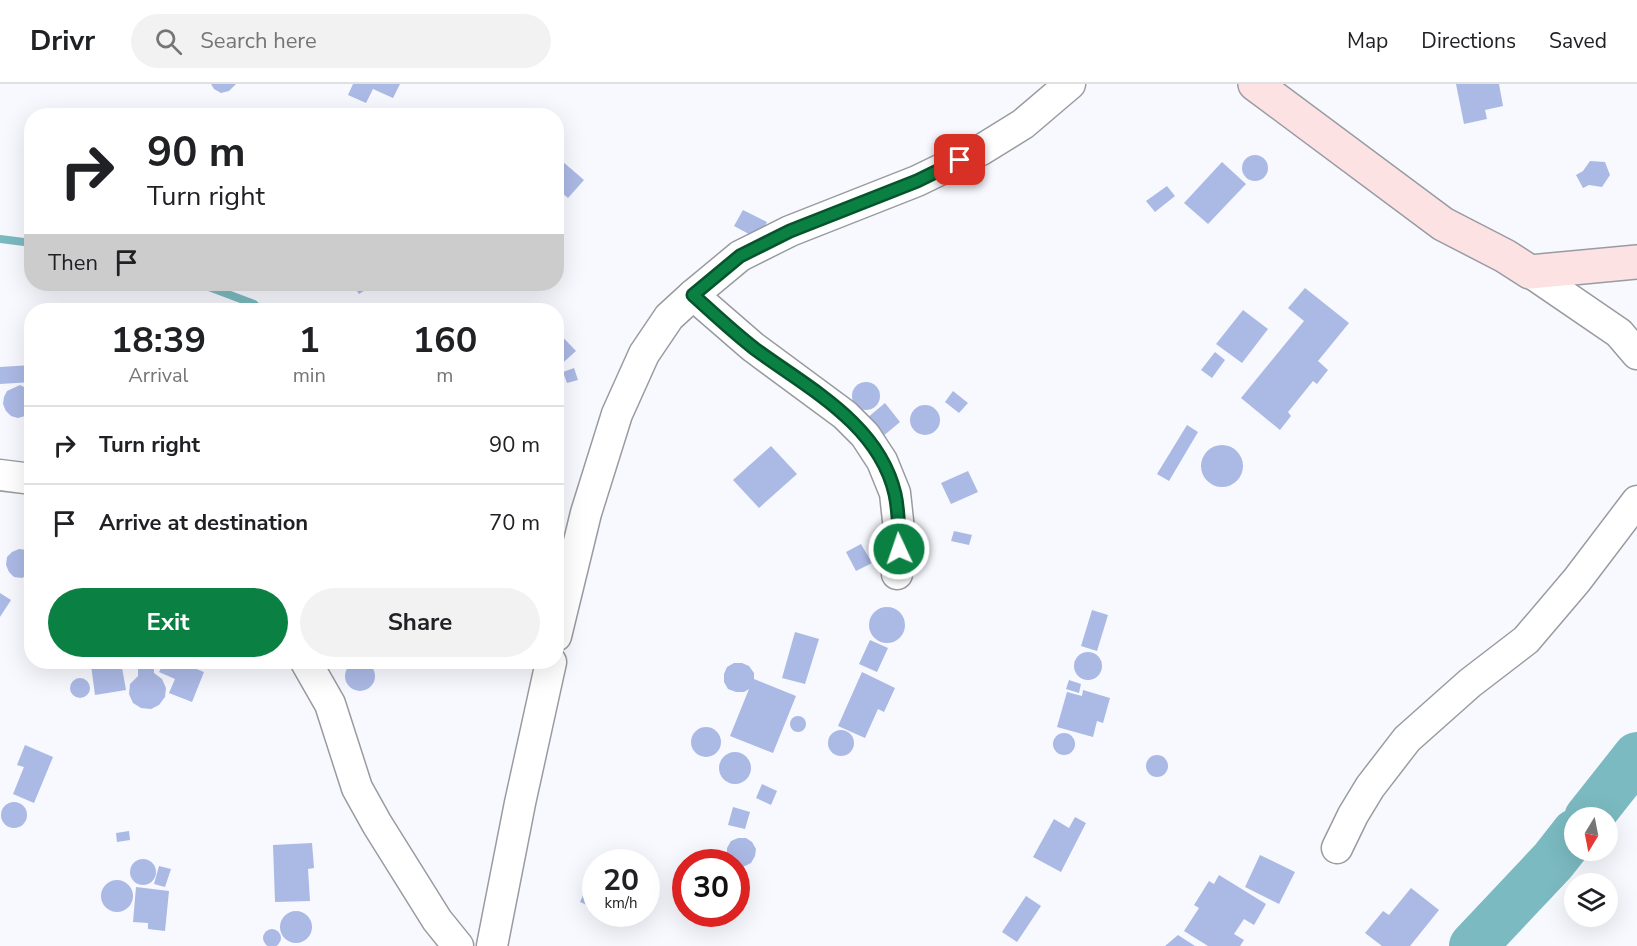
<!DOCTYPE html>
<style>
:root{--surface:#fff;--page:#f2f2f2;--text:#202124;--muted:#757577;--line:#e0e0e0;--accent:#0b8043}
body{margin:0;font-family:"Nunito Sans",sans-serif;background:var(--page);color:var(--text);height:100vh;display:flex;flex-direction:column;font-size:22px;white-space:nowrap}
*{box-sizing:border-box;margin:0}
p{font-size:20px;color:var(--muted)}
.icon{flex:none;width:33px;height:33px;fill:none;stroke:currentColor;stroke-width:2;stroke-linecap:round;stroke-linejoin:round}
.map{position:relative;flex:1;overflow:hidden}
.details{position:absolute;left:24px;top:219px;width:540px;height:366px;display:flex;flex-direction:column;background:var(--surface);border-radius:24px;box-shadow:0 6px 24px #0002}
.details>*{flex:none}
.guide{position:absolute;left:24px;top:24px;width:540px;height:183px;border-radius:24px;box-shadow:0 6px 24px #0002;background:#fff;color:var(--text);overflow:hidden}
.needle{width:39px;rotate:190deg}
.buttons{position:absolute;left:1564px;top:723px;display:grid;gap:12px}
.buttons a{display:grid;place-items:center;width:54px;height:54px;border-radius:50%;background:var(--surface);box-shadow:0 6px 24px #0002;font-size:30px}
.speed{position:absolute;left:582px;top:765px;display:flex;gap:12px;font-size:30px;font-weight:700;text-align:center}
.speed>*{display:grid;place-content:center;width:78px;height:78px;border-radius:50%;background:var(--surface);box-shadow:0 6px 24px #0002;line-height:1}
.speed small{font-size:15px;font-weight:400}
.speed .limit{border:9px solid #d22;background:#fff;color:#111}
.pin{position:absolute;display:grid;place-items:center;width:51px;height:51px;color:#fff;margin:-26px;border-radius:12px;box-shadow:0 3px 9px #0006}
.me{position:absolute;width:66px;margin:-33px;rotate:357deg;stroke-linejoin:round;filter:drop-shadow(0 0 4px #0008)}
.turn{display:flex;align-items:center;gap:21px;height:126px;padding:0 24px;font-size:27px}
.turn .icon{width:78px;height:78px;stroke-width:2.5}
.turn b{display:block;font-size:42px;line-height:51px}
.then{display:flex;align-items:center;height:57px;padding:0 24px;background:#0003;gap:12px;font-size:22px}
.eta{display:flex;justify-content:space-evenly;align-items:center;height:102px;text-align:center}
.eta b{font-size:36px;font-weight:700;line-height:42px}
.button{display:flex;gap:12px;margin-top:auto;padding:12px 24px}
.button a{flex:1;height:69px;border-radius:36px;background:var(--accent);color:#fff;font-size:24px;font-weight:700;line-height:69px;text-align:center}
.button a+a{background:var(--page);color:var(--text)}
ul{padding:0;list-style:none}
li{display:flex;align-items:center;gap:18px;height:78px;padding:0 24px;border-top:2px solid var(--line)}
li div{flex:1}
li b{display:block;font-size:22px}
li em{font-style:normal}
header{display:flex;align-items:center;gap:36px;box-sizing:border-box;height:84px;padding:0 30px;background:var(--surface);border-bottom:2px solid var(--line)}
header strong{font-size:28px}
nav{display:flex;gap:33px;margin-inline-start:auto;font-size:21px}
.search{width:420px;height:54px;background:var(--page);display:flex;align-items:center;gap:15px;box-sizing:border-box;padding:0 21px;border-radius:33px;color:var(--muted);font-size:22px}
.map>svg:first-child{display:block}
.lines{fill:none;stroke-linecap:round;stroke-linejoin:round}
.stream{stroke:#7bbac1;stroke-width:8}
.river{stroke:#7bbac1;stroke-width:48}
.building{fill:#abb9e5}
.street-casing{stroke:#999ba1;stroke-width:33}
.secondary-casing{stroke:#999ba1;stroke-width:36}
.street{stroke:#fff;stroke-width:30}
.secondary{stroke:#fde2e4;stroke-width:33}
.route-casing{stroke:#07532c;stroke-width:15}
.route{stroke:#0b8043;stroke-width:10}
</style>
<header>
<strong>Drivr</strong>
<div class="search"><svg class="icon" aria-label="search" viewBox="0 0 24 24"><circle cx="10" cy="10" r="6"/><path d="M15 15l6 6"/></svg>Search here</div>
<nav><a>Map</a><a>Directions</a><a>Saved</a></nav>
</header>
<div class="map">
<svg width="1637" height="862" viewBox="0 0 1637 862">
<rect width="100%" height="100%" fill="#f7f9fe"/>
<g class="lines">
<!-- stream -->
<g class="stream">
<path d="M0,155L32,159"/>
<path d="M201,200L254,220L261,226"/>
</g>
<!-- river -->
<g class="river">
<path d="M1588,734L1637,672"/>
<path d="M1473,862L1553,777L1575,749"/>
</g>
</g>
<!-- building -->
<g class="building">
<path d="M211,0H236L229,7L221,9L214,5Z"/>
<path d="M353,0H400L393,14L373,5L366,19L348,11Z"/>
<path d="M1456,0H1499L1503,22L1485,26L1487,35L1464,40Z"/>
<circle cx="1255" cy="84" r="13"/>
<path d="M556,75L561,79L562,77L584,96L568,114L560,107L556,111Z"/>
<path d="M1590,77L1605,78L1610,91L1602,103L1589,101L1583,104L1576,91L1583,87Z"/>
<path d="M1222,78L1246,100L1208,140L1184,119Z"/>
<path d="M1167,102L1175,112L1155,128L1146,117Z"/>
<path d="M743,126L767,138L758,155L734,142Z"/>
<path d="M352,200H375L359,210Z"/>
<path d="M1305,204L1349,239L1318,277L1328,286L1317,300L1313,297L1288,328L1291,332L1280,346L1241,314L1304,237L1288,224Z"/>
<path d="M1243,226L1268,245L1242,279L1216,260Z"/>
<path d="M556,246L576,267L556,285Z"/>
<path d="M1215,268L1225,276L1212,294L1201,286Z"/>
<path d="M32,281V298L0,300V283Z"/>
<path d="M574,284L578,296L567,299L563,288Z"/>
<circle cx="866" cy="312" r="14"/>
<path d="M20,301L32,307V328L25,332L18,334L11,332L6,327L3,320L4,313L7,307Z"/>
<path d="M953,307L968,319L959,329L945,318Z"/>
<path d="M885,319L900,338L882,353L867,334Z"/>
<circle cx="925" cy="336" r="15"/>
<path d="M1187,341L1198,348L1169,397L1157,390Z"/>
<circle cx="1222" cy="382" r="21"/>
<path d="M771,362L797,390L759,424L733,396Z"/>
<path d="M968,387L978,408L951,420L941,399Z"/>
<path d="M954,447L972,451L969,461L951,457Z"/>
<path d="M861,460L872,479L856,487L846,468Z"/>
<path d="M19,465L27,466L32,470V489L22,494L14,493L9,488L6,481L7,473L12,468Z"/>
<path d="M0,509L11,516L0,533Z"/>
<circle cx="887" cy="541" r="18"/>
<path d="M1092,526L1108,531L1097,567L1081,562Z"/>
<path d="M795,548L819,555L805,600L782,594Z"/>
<path d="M870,556L888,564L877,588L859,580Z"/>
<circle cx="1088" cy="582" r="14"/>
<circle cx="360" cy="592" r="15"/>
<path d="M103,578H121L126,606L95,611L91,581L104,579Z"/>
<path d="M164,578H179L204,588L192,618L169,609L175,595L159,588Z"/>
<path d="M734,579H742L749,582L754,589V595L796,612L773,669L730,652L749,605L744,608H736L728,605L724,598V590L727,583Z"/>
<path d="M154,581V589L162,595L166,604L165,613L159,621L151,625L141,624L133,619L129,610L130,600L138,592V582Z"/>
<path d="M862,588L895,604L884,628L878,625L865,654L838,642Z"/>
<circle cx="80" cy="604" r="10"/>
<path d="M1069,596L1081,600L1079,609L1066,605Z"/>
<path d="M1083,606L1110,614L1103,639L1097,637L1093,653L1057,643L1067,608L1082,612Z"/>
<circle cx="798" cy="640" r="8"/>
<circle cx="706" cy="658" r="15"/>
<circle cx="841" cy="659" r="13"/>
<circle cx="1064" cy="660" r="11"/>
<path d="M25,661L53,673L34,719L13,710L24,683L17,681Z"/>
<circle cx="735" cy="684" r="16"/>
<circle cx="1157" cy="682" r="11"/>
<path d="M762,700L777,707L771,721L756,714Z"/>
<circle cx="14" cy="731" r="13"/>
<path d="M733,723L750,728L745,745L728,741Z"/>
<path d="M1075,733L1086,739L1061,788L1033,773L1054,735L1069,744Z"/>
<path d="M129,747L130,756L117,758L116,749Z"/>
<path d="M738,754H746L752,758L756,765L755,772L751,779L745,782H736V778H730L727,771V764L731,757Z"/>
<path d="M312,759L314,784L308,785L310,817L275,818L273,761Z"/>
<path d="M1260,771L1295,788L1279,820L1245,803Z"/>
<circle cx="143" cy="788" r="13"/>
<path d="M159,782L171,785L165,803L154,800Z"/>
<path d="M1219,791L1266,820L1254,841L1244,835L1234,850L1244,856L1240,862H1208L1184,847L1199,824L1194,821L1209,797L1214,800Z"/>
<circle cx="117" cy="812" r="16"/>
<path d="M588,800L596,803V825L580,818Z"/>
<path d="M136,803L169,807L165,847L148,845V839L133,838Z"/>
<path d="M1411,804L1439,826L1410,862H1382L1365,849L1383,827L1389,831Z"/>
<path d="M1026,812L1041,822L1017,858L1002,848Z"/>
<circle cx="296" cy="843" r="16"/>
<circle cx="272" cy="854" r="9"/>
<path d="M1178,851L1195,862H1165Z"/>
</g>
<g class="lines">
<!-- street casing -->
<g class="street-casing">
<g id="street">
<path d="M1530,188L1619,249L1637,270"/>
<path d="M693,211L753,263L845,331L865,351L882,377L895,409L899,446L897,490"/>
<path d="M0,391L32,395"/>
<path d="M556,552L586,429L617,330L644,270L669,233L693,211L740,172L790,147L917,97L981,66L1023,40L1070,0"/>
<path d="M306,578L330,620L357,704L377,740L437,836L458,862"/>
<path d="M1337,764L1353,731L1370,703L1407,655L1470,599L1526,556L1577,496L1637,417"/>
<path d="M492,862L520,719L551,578"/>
</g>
</g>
<!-- secondary casing -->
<g class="secondary-casing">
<path id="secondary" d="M1255,0L1443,140L1505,172L1530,188L1637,178"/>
</g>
<!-- street -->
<use href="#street" class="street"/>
<!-- secondary -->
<use href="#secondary" class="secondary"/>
</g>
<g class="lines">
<!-- route casing -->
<g class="route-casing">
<path id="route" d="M899,465C899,447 899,428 895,410C879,340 808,304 755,265C733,248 713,229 693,211L740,172L790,147L917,97L960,76"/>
</g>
<!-- route -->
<use href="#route" class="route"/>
</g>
</svg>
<div class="buttons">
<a><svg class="needle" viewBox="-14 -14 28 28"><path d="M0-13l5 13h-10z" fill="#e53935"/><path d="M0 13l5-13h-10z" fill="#757577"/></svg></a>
<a><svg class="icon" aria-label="layers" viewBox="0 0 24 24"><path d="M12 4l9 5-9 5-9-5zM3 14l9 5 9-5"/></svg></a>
</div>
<div class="speed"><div>20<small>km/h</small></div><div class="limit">30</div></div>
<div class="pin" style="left:960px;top:76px;background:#d93025"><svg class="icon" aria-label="arrive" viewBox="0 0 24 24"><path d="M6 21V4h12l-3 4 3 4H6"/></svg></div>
<svg class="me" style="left:899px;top:465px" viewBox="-20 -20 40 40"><circle r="17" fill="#0b8043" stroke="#fff" stroke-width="3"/><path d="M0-11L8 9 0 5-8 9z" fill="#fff"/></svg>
<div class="guide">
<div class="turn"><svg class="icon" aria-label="right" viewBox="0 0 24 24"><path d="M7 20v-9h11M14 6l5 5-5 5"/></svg><div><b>90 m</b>Turn right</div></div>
<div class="then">Then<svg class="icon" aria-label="arrive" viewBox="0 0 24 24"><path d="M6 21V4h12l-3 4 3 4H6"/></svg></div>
</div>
<section class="details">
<div class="eta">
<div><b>18:39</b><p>Arrival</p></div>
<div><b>1</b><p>min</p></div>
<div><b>160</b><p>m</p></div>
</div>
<ul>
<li><svg class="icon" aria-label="right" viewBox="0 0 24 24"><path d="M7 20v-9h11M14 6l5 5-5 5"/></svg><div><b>Turn right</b></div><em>90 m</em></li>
<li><svg class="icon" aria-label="arrive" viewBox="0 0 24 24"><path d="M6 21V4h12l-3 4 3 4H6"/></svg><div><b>Arrive at destination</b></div><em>70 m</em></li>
</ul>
<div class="button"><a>Exit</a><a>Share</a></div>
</section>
</div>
